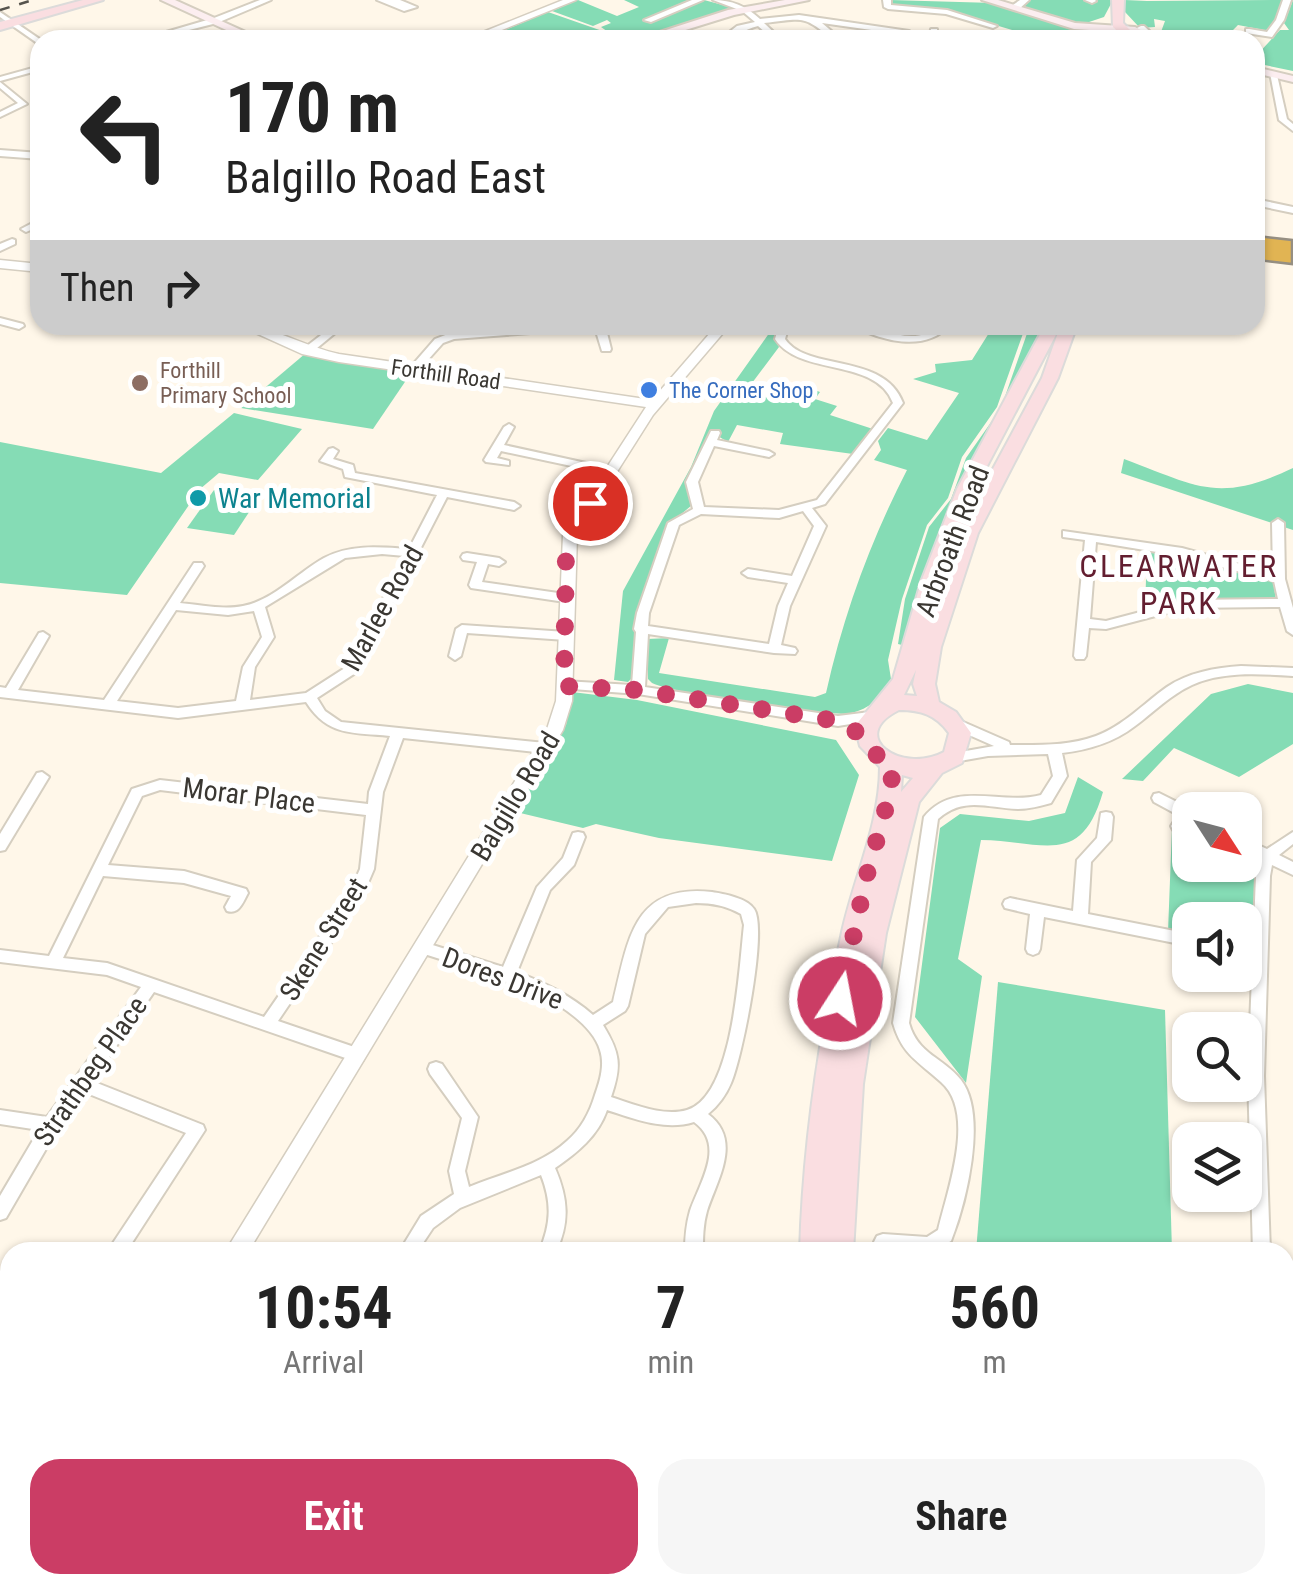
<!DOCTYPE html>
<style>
:root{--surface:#fff;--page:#f6f6f6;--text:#222;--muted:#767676;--accent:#cb3d65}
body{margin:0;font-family:"Roboto Condensed",sans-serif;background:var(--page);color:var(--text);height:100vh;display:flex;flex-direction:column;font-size:38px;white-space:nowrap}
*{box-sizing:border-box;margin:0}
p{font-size:32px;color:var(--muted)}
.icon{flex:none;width:55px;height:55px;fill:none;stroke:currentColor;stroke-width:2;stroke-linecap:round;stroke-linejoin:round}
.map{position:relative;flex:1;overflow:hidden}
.details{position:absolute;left:0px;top:1242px;width:1295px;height:352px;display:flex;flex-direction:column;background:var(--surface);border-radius:30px 30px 0 0;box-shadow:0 2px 8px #0004}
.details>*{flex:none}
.banner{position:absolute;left:30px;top:30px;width:1235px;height:305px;border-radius:30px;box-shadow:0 2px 8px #0004;background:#fff;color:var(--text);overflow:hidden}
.needle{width:65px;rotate:126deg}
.fabs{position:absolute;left:1172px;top:792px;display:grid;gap:20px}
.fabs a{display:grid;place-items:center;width:90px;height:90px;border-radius:20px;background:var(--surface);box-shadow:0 2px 8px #0004;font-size:50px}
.pin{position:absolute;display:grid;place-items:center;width:85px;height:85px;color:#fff;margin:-42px;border:5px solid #fff;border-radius:50%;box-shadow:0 2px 10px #0007}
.me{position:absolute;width:110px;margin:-55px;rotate:11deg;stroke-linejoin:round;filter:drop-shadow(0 0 8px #0008)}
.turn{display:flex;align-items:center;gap:35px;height:210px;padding:0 30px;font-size:45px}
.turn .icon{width:130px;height:130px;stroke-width:2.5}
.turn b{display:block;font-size:70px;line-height:85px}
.then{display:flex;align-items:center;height:95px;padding:0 30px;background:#0003;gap:20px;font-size:38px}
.eta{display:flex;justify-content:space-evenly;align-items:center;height:170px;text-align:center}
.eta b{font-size:60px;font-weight:700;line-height:70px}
.primary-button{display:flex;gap:20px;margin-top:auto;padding:20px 30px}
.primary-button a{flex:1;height:115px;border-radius:30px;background:var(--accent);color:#fff;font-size:40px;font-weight:700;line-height:115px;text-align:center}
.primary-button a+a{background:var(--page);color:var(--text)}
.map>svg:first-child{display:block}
.green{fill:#85dcb5}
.building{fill:#e1b453;stroke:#968f82;stroke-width:2.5}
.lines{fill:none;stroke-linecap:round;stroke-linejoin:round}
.pedestrian-casing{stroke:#d5cec0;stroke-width:9}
.minor-casing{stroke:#d5cec0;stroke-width:4}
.tertiary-casing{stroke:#d5cec0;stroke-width:3}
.secondary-casing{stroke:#d5cec0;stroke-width:4}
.primary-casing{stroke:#dcdbda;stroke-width:4}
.pedestrian{stroke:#fff;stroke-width:6}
.minor{fill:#fff;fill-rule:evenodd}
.tertiary{fill:#fff;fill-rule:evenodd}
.secondary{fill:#fceef0;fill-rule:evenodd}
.primary{fill:#fadee1;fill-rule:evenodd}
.rail{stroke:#56534c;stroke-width:2.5;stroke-dasharray:10 10;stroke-linecap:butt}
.route{stroke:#cb3d65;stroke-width:18;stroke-dasharray:0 32.4}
.education-dot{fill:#8d6e63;stroke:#fff;stroke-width:4}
.shop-dot{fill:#3f7fe0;stroke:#fff;stroke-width:4}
.culture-dot{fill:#0f9aa8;stroke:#fff;stroke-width:4}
.labels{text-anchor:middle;stroke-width:10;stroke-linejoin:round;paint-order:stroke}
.far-education-label{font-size:22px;fill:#785e54;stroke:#fff;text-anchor:start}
.far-street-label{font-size:22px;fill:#3a3732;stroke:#fff}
.far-shop-label{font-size:22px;fill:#366cbe;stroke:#fff;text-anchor:start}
.culture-label{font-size:28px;fill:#0d838f;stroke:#fff;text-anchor:start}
.street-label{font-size:28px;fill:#3a3732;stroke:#fff}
.quarter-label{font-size:32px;letter-spacing:2.5px;fill:#631e30;stroke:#fff}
</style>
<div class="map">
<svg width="1293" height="1593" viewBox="0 0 1293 1593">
<rect width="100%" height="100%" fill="#fff7e9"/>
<!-- green -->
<g class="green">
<path d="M578,0L617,16L639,7L624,0H694L646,20L650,22L704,0L734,8L630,40L493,35L548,12L611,34L601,27L611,23L607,20L593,26L552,11Z"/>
<path d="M890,0L994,3L1101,40H1046L948,11L893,6Z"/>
<path d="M1029,0H1113L1104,17L1080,25L1023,6Z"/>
<path d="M1125,0L1147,1L1284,0L1269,31L1238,25L1228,35L1245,40H1158L1165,21L1154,19L1155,27L1140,28L1125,12Z"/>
<path d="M1293,0V71L1255,63V57L1280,30H1289L1284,23Z"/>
<path d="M775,325H780L776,338L779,347L746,391L779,401L789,390L803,395L809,388L820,392L815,399L837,406L830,415L873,429L853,454L780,444L783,433L737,425L728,442L711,432L687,482L692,505L666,527L637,619L636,674L628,682L614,680L623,591L691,467L714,411Z"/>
<path d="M994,325H1026L997,407L962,457L948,498L927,525L902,599L888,660L891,679C885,695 868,710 851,713C828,718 676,694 652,683L648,679L647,639L669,638L659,673L815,697L826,693C844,613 870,542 907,470L874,460L881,450L878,441L888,428L927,440L959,393L913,379L936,372L935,364L972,360Z"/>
<path d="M1030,325H1050L944,519L906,646L898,644L905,599L929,527L951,499L966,458L1001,408Z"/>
<path d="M306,353L411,373L373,429L241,408Z"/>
<path d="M234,413L302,429L258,480L219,473L200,489L127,595L0,583V442L161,473Z"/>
<path d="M1124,459C1197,486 1217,504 1293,468V530L1121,473Z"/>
<path d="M214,490L259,497L234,535L187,528Z"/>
<path d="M1147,551L1203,560L1273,581L1276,600L1215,598L1145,608Z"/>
<path d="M1248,684L1293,693V744L1239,777L1174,748L1143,781L1122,779L1211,694Z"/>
<path d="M572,692L637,700L836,740L859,775L832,861L659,838L596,824L583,828L516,812L566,725Z"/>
<path d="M1078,777L1103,792C1081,868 1044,841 981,840L958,959L982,976L966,1083L915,1017L940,828L960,814L1029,821L1065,813Z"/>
<path d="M1190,823V865H1245V850L1258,861L1255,933L1248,947L1245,920H1190V937L1168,932L1172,827Z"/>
<path d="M998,982L1165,1010L1172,1252H976Z"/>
<rect x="846" y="1585" width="115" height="8"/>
</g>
<!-- building -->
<path class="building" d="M1258,236L1292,240V264L1258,260Z"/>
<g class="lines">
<!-- pedestrian casing -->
<g class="pedestrian-casing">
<path id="pedestrian" d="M140,40L146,38"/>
</g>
<!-- minor casing -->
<g class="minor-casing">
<g id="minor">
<path d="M260,0H271L217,23L153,39L149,37L214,18Z"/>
<path d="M377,0H400L417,7L404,11Z"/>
<path d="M692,0H703L651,22L644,20Z"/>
<path d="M713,0C732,0 746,6 760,19L799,15L909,31L922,40H913L907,35L822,23L842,40H833C803,14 803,19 764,23L782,40H774L758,26C744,29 731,40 719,40L737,26L755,22L742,11Z"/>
<path d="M883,0H891V5L947,10L997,26L993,28L946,14L888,9L884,7Z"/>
<path d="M1020,0H1029L1019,9H1013V5Z"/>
<path d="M1085,0H1095L1096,1L1092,3Z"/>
<path d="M1283,0H1291L1284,20L1272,37L1246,33V29H1249L1267,32L1276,20Z"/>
<path d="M0,12L41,40L40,45L0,17Z"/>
<path d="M1141,26H1144L1159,40H1150L1137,28Z"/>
<path d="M931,29H937V34L943,36V40L930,37Z"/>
<rect x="1255" y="63" width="4" height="4"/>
<path d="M40,66V70L0,81V77Z"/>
<path d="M1270,73L1277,75L1287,119L1293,124V131L1279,120Z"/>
<path d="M0,82L27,104L0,117V112L18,103L0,88Z"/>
<path d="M0,150L40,153V159L0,156Z"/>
<path d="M1255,199L1293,207V213L1255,205Z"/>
<path d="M40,219V226L26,232L21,229Z"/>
<path d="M12,239L15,240V244L0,251V244Z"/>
<path d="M0,318L23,324L24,326L19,329L0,324Z"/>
<path d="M334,325H345L311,353H303V349Z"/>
<path d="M560,325H605L611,349L610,351H602L595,328L454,339L443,343L417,372L413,373L408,370L435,339L448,334Z"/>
<path d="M779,325H789L785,339C807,372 884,352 903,403L825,504L812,508L826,526L790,606L781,645L795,648L797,651L795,654L774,653L648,634L645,687L838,716L870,712L875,714L877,717L875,720L838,726L638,694L559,688L558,685L559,682L564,681L632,685L636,632L634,629L637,613L668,523L693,509L686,482L711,431H719L720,433L717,440L769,451L774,454L769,457L714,446L698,482L704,507L779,510L817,500L893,403C876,357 800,377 775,339ZM803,511L814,526L792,576L748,569L742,573L748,577L788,583L778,606L769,644L648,626L649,613L679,525L701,514L779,518Z"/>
<path d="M851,325C881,325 914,350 939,325H950C925,353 881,341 851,325Z"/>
<path d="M509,424L514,427L504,445L609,468L615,471L609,474L501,451L497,458L509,461V465L486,462L484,460L504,427Z"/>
<path d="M333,448L338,451L333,459L353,465L355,473L514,502L520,506L514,510L447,497L357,672L317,698L325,711L341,722L545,743L552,748L545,753L403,738L383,792L374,869L362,897L278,1021L363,1050L365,1055L363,1060L357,1062L154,992L92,1081L203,1125L205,1130L126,1252H107L186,1133L84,1092L57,1130L6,1218L0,1220V1196L39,1130L0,1124V1110L47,1117L141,987L107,975L0,962V950L49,956L132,789L160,780L368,804L369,792L390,736C353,732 328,737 306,702L178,718L0,697V687L6,688L39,633L43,632L49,636L18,690L104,700L194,563H202L204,566L180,603C201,605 223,610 243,606C274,600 297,573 324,558C350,544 380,547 409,549L437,495L345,477L343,469L320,461L329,449ZM382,554L405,556L348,666L306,693L250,700L255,667L274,637L265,607L345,558ZM176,610L228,615L254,611L262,637L243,667L236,701L178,708L117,701ZM160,790L366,815L360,869L349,894L264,1017L107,963L63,958L103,876L184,883L231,896L225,907L227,911C239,915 243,902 248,893L246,889L184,871L108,865L142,796Z"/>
<path d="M1278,519L1284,523L1285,579L1293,608V635L1287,631L1280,607L1186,608L1106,629L1089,628L1086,656L1084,659H1076L1074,656L1085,540L1063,537V531L1182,548L1273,573L1272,523ZM1096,542L1181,556L1274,581L1278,599L1186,600L1106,621L1090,619Z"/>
<path d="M467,553L499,558L505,562L499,566L488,564L482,582L565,594L571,598L565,602L471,588L469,585L477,562L463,560L461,557L463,554Z"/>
<path d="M462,625L566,632L572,636L566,640L467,633L461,656L455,660L449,656L456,629Z"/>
<path d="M1241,666L1293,668V676C1260,674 1223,671 1192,685C1170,695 1154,712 1135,726C1113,743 1088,750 1062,753L1067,776L1051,803C1040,806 1029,809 1018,809C987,808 964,796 938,819L909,1023C918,1055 943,1057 961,1080C988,1115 966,1203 951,1241L931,1252L883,1250L877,1248L874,1242L877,1236L883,1234L927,1237L938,1230C947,1191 977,1113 941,1082C918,1061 902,1055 893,1023L924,817C955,779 1001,806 1041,795L1053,776L1048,754L988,756L954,762L949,760L947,757L949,754L994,746L951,727L949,724L951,721H961L1009,742L1010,745C1039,745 1069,746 1096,736C1123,726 1143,704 1167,687C1189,672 1215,668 1241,666Z"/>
<path d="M42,772L49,777L5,850L0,851V834L37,773Z"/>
<path d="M1159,793L1193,810H1190V820L1183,830H1173L1171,826L1178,815L1154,802L1152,798L1154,794Z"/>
<path d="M1106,812L1111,813L1113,817L1111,840L1091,862L1088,914L1190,934V946L1044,917L1040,949L1038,953L1033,955L1028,953L1026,949L1030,914L1005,908L1003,904L1005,900L1010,898L1073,911L1077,860L1097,838L1101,813Z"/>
<path d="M578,832L583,833L585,837L574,865L550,890L517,972C545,983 570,995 593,1015L613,1002C628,942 632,883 712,892C724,894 747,898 754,909C768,929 742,1058 731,1083C726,1095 718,1106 708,1114C743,1140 717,1180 707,1211C703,1225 703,1238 703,1252H685C685,1238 686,1225 690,1211C700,1182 726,1145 694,1122C665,1131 635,1119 607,1110C598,1136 577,1153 555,1168C568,1198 570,1222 556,1252H539C551,1224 552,1203 541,1175L460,1208L433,1228L417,1252H399L421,1216L454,1194L449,1171L462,1118L430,1074L428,1069L430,1064L436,1062L442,1064L478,1117L465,1171L469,1187C502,1173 540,1166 567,1141C581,1129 590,1112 595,1095C600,1081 605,1065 600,1050C591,1018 532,986 502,981L500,978L418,952L416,948L418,944L423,942L503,967L537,887L563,858L573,833ZM696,903C712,903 727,906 741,914L744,925C739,967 734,1096 687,1110C663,1117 633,1104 611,1097C622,1065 620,1053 603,1025L625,1011L628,1006L645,934L668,907Z"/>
<path d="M1293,832V844L1279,855L1293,862V875L1272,865L1270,876L1264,1076L1270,1252H1253L1248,1076L1256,876L1259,858L1245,850V839L1267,849Z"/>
<path d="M1285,1397L1292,1399L1293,1403V1466L1285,1460Z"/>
<path d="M259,1585H279L276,1593H256Z"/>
<path d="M444,1585H464L462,1593H442Z"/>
<path d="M1135,1585H1178L1183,1593H1140Z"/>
</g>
</g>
<!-- tertiary casing -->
<g class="tertiary-casing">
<g id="tertiary">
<path d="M563,0H576L477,40L468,38Z"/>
<path d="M1091,26H1097L1113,40H1102L1091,30Z"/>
<path d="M0,260L40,264V272L0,268Z"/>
<path d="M238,325C270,325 305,347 339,354L652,400L717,325H730L653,415L577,535L572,701L563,730L248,1252H225L547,729L556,701L563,535L646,407L339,362L302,354Z"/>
<path d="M16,1585H44L40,1593H13Z"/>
</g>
</g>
<!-- secondary casing -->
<g class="secondary-casing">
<g id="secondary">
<path d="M161,0H175L263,40H248Z"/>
<path d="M785,0H809L734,15L653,40H635L728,10Z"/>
<path d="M982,0H998L1075,23L1135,27L1141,30L1135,33L1074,29Z"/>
<path d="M455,37H531L537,40H449Z"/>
<path d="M1255,67L1293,76V82L1255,73Z"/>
</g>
</g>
<!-- primary casing -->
<g class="primary-casing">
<g id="primary">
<path d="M83,0H103L0,30V22Z"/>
<path d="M1112,0H1124L1123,23L1140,40H1127L1113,27Z"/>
<path d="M1045,325H1077L1058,378L978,533L941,647L935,684L939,702L956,712L971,733L962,763L942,773L919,802L886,933L863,1084L853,1252H800C803,1145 819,1037 842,932C854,877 880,824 880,767L860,746L855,726L893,679L921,582L957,489ZM1060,327L1042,378L960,530L975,489ZM916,670L913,684L917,696L904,695ZM899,710C921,710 936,715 949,733L944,752C901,775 846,736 899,710ZM902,775L913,778L901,792Z"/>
<path d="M779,1585H839V1593H778Z"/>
</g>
</g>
<!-- pedestrian -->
<use href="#pedestrian" class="pedestrian"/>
<!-- minor -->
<use href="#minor" class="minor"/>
<!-- tertiary -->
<use href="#tertiary" class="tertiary"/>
<!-- secondary -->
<use href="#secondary" class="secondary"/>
<!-- primary -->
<use href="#primary" class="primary"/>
<!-- rail -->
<path class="rail" d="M0,10L33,0"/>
</g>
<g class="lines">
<!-- route -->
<path class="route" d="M590,503L570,535L566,552L564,686L638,690L838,721L865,737L878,757L891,764L892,786L866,878L840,999"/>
</g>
<!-- markers -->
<circle class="education-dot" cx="140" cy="383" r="10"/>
<circle class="shop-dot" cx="649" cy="390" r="10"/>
<circle class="culture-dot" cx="198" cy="498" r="10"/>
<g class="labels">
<!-- far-education labels -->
<g class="far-education-label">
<text x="160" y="378">Forthill<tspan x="160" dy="25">Primary School</tspan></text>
</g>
<!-- far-street labels -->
<g class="far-street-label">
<text transform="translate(446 374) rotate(8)" y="8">Forthill Road</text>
</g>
<!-- far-shop labels -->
<g class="far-shop-label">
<text x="669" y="398">The Corner Shop</text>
</g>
<!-- culture labels -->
<g class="culture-label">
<text x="218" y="508">War Memorial</text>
</g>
<!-- street labels -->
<g class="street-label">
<text transform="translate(952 541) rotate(-69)" y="10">Arbroath Road</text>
<text transform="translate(382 608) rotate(-61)" y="10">Marlee Road</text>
<text transform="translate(249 795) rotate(7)" y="10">Morar Place</text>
<text transform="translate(515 796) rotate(-59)" y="10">Balgillo Road</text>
<text transform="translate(323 939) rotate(-58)" y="10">Skene Street</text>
<text transform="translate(503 978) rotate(21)" y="10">Dores Drive</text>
<text transform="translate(90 1071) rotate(-55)" y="10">Strathbeg Place</text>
</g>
<!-- quarter labels -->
<g class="quarter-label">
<text x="1179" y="577">CLEARWATER<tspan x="1179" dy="37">PARK</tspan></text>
</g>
</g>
</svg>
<div class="fabs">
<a><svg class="needle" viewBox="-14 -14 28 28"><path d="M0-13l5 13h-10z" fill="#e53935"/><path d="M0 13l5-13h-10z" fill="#767676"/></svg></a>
<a><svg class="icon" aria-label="sound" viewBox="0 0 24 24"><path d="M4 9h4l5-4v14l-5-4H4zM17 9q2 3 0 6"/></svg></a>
<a><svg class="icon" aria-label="search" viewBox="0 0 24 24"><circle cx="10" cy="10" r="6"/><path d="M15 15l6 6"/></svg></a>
<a><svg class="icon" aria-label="layers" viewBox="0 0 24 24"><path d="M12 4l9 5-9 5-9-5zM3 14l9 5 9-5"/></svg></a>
</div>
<div class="pin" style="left:590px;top:503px;background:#d93025"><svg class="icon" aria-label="arrive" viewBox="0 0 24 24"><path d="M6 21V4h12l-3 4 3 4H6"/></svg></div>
<svg class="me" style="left:840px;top:999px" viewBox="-20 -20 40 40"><circle r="17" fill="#cb3d65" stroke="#fff" stroke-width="3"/><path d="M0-11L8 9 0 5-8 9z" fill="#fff"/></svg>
<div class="banner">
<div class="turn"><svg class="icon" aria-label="left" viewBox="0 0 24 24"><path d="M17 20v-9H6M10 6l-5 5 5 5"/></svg><div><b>170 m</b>Balgillo Road East</div></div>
<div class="then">Then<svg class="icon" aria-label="right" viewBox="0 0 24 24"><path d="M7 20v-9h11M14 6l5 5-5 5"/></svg></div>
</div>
<section class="details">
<div class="eta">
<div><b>10:54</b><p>Arrival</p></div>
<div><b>7</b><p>min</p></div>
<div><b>560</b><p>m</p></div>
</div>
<div class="primary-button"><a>Exit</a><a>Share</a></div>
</section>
</div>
